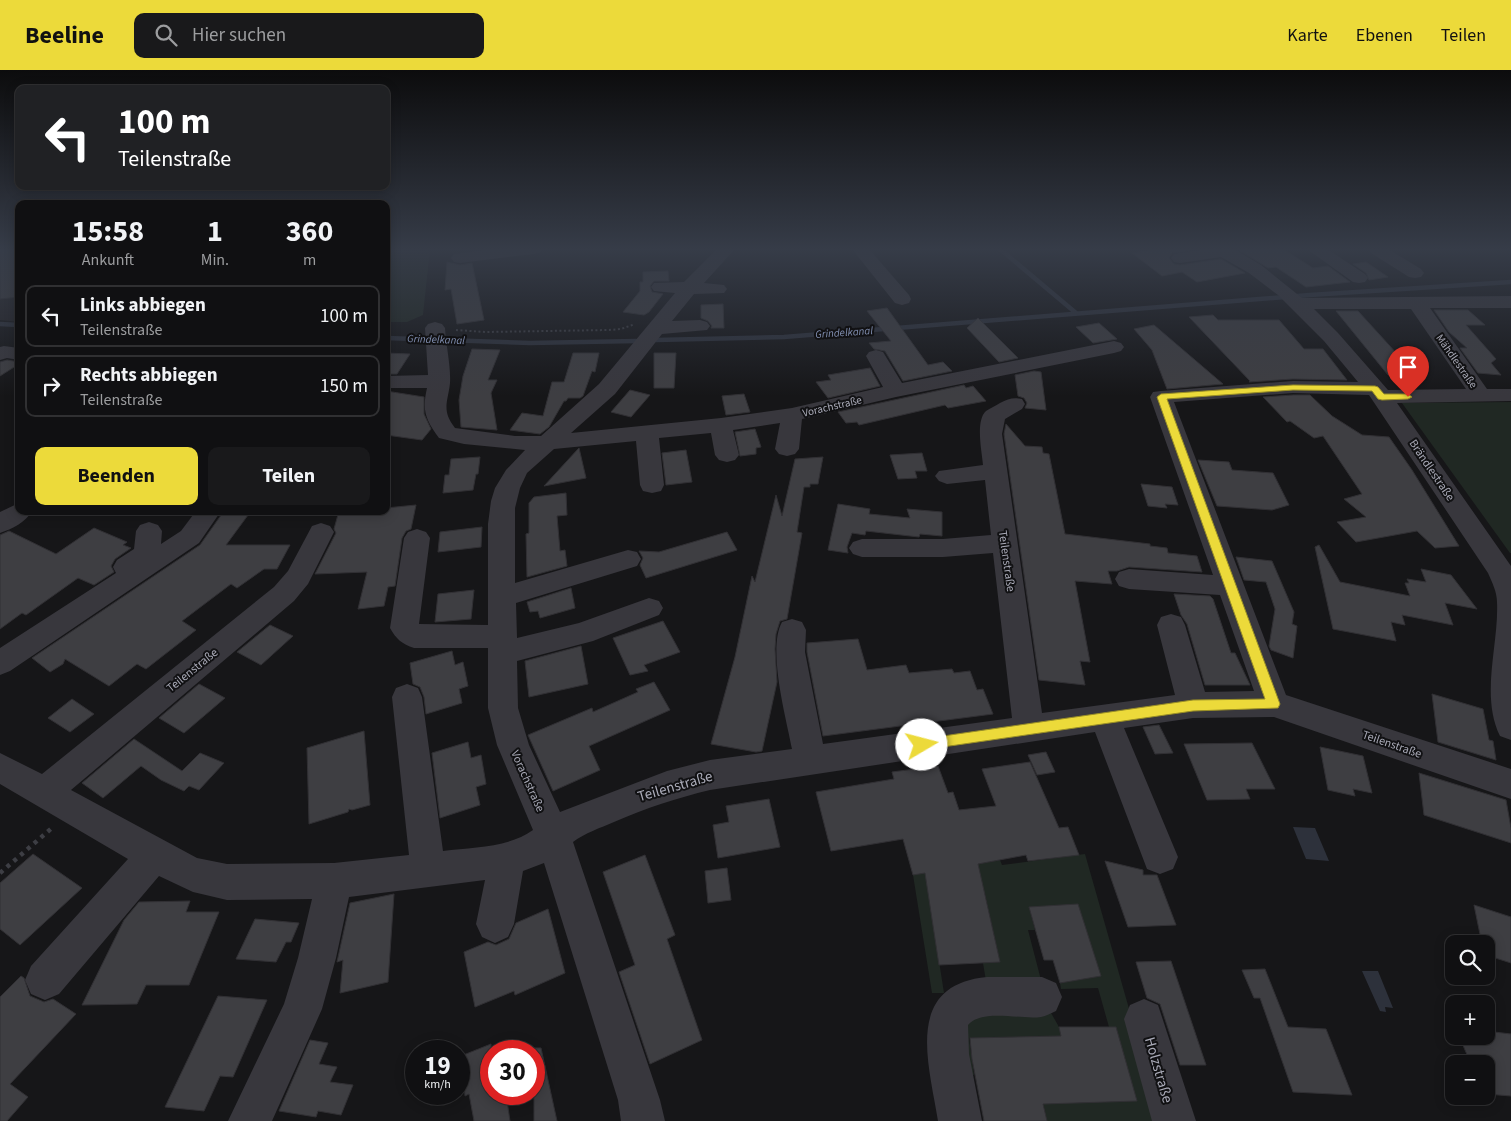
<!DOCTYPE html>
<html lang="de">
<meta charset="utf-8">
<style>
:root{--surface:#101012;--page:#19191b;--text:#f1f3f6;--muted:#9c9d9f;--line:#303032;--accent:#ecda3a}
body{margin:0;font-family:"Source Sans 3",sans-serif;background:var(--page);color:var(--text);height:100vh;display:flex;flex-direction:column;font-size:19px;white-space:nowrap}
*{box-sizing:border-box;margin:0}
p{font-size:16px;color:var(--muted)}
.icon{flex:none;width:28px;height:28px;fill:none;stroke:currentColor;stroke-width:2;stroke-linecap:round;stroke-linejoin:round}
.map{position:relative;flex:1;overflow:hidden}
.panel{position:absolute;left:15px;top:130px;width:375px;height:315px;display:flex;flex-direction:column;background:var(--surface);border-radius:10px;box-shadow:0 2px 12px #0003,0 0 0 1px var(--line)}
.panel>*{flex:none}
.top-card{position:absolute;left:15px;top:15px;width:375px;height:105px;border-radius:10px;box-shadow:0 2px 12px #0003,0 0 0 1px var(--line);background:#202124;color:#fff;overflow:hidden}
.buttons{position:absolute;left:1445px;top:865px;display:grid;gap:10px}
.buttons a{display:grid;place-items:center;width:50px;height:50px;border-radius:10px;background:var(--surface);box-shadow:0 2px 12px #0003,0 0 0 1px var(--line);font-size:25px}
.speed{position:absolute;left:405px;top:970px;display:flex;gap:10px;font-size:25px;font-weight:700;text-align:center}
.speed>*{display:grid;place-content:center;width:65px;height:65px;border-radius:50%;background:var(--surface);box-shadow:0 2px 12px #0003,0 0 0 1px var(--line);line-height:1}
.speed small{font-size:12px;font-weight:400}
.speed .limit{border:8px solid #d22;background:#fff;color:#111}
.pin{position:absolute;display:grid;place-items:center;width:42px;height:42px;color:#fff;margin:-51px -21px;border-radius:50% 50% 50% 0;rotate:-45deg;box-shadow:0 0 5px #0007}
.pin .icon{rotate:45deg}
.me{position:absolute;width:55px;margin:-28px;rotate:82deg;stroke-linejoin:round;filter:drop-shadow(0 0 4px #0008)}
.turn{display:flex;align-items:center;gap:18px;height:105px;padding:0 20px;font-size:22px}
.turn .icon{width:65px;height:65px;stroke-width:2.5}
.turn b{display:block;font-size:35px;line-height:42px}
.eta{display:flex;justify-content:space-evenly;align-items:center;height:85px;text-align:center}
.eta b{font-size:30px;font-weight:700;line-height:35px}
.primary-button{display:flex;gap:10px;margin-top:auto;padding:10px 20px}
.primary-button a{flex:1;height:58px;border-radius:10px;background:var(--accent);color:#111;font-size:20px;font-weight:700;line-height:58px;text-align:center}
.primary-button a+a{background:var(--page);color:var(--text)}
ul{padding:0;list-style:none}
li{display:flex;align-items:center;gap:15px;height:62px;margin:0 10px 8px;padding:0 10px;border:2px solid var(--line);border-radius:10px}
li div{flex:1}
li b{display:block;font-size:19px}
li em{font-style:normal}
header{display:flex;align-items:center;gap:30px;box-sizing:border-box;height:70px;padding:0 25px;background:var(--accent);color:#111}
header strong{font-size:24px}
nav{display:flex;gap:28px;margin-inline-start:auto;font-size:18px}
.search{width:350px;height:45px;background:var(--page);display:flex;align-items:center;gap:12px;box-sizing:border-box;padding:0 18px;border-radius:10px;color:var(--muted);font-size:19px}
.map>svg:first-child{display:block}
.built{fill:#232225}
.green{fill:#202823;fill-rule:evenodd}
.water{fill:#2d313b}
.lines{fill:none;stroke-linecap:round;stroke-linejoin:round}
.stream{stroke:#2d313b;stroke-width:4.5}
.building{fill:#3e3e42;stroke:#313034}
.path-far1{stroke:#3d3e44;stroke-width:2;stroke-dasharray:2 2.5;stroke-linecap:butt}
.path{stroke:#3d3e44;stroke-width:4.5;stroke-dasharray:4 5;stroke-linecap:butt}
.minor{fill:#38373d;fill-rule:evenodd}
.route{fill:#ecda3a;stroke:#998e26}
.labels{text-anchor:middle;stroke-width:4;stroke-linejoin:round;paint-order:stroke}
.far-water-label{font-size:11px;font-style:italic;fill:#818fb1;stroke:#111113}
.far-street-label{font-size:11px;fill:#a9aab7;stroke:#111113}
.street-label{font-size:12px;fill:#a9aab7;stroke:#111113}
.near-street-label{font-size:15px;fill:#a9aab7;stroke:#111113}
</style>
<header>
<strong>Beeline</strong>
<div class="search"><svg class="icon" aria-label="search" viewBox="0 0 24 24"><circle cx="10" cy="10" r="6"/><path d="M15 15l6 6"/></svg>Hier suchen</div>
<nav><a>Karte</a><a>Ebenen</a><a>Teilen</a></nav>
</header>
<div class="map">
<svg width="1511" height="1051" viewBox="0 0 1511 1051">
<rect width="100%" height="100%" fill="#161618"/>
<!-- built -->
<path class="built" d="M0,179H19V252L0,250Z"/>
<!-- green -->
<g class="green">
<path d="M386,179H430L423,245L407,252H386Z"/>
<path d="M1511,332V483H1510L1402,333Z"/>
<path d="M1085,784L1161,1051H1047L1029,967L969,968L974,1005L953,1006L948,968L989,929L983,893L1000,892L985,824L929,827L944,923H932L913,805L1000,790L1002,795ZM1029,837L1101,906L1060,913L1061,919L1098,918L1109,957H1116L1136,1031L1076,1033L1059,957L1042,927L1041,910L1028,860H1035Z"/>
</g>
<!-- water -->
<g class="water">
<path d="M1293,757L1315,758L1329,791L1306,789Z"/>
<path d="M1362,901H1378L1393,938L1385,937L1386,942L1380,941Z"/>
</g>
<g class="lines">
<!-- stream -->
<g class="stream">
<path d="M1000,179L1076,243"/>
<path d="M0,254L19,255"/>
<path d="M386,268L530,273L636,271"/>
<path d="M656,270L784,267L1310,225L1511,212"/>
</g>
</g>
<!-- building -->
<g class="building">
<path d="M0,179H19V227L0,229Z"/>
<path d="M1160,179H1197L1172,183L1169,188L1174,194L1180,195L1221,189L1245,203L1197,212L1182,202L1162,206L1132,183Z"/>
<path d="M1237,179H1283L1313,198L1328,196L1350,212L1306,217L1276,197L1268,198Z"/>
<path d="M447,192L460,195L472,193L484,250L457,254L451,219L445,220Z"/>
<path d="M1366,192L1388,207L1369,210L1366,203L1353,194Z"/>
<path d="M668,201L669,211H654L650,216L652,222L663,224L649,242L644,245L623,242L640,221V212H643V202Z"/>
<path d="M723,234L724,258H711L712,256L708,251L701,248V235Z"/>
<path d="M887,238L928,295L943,292L952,301L903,311L885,281L874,279L869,273L891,271L867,241Z"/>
<path d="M1434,240H1468L1485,255H1466L1496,289L1491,293L1501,305L1478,303L1460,278H1467L1449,262Z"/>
<path d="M1336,241H1358L1399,286H1404L1420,306L1388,305Z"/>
<path d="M1213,245L1218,250H1279L1304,279H1323L1347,310L1293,309L1249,312L1250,311L1189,247Z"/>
<path d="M978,248L1018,288L999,292L967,258Z"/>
<path d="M1099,253L1117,269L1093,273L1076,257Z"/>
<path d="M1154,255L1223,314L1167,319L1152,280L1134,259Z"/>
<path d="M472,279L500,280L488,310H497L491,323L497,360L461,357L459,330L463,306Z"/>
<path d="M386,283L410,284L397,304H386Z"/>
<path d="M573,283H599L595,302L592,301L583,326L580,328H568L566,331H564L549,357L540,364L510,360L522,343L543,346L552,312H564Z"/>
<path d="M654,283H676L674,318H654Z"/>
<path d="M7,290L19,292V294L0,306V292Z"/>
<path d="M870,298L880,316L828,328L816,312L831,310L828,305Z"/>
<path d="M1034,301L1041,302L1046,340L1025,338L1027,333L1024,328L1018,326L1015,305Z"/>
<path d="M964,315L966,318L973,316L986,331L948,338L945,335L859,355L857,352L846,353L838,342Z"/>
<path d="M630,320L650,325L631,347L611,342Z"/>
<path d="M386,321L424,327V344L431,359L422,370L386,365Z"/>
<path d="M744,324L750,342L726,345L722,326Z"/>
<path d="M1293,325H1310L1332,346L1362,365L1389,367L1412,400L1459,476L1435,478L1417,461L1356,472L1337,452L1366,447L1344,429L1362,424L1323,366L1314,368L1290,351L1287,352L1263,327Z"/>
<path d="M1006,354L1025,376L1042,377L1043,383L1049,384L1065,464L1150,474V476L1167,478L1168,483L1197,486L1202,502L1129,497L1117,501H1108L1112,514L1075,511L1090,592L1080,591L1085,615L1039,610L1004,364Z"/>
<path d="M755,359L761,377L756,378V384L740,386L735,362Z"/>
<path d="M579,378L586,408L544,416L578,379Z"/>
<path d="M686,380L692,412L666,415L662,383Z"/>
<path d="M922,383L927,401H915L917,408L898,409L890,385Z"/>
<path d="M480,387L478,404H476L473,420L443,423L445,405H449L451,389Z"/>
<path d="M823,387L818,414H810V417H804L797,462L802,463L787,549L780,551L776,564L775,579L777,612L762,681L756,682L711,674L735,587L752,506L755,512L776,425L782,446L795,389Z"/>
<path d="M1198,390L1229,392L1232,400L1273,403L1289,435L1272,440L1217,436Z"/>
<path d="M1141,414L1172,417L1178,435L1165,434L1167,438L1148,436Z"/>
<path d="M566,423L567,445L557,446L560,481L565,480L567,496L527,507L526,464L529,463V433L534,427Z"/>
<path d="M838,434L870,439L869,444L910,448L907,439L942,442V466L920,464L919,467L866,461L865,465L852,463L847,477L848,483L828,480Z"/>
<path d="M416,435L411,459L406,461L402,468L395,516L388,517L384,536L358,539L367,502L315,504L336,463L334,459L339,441H386V438Z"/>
<path d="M224,441H251L226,475H290L277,499H264L237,518L231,514L182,551L196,560L146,599L137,594L109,616L65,589L63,594L50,602L32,588L200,475Z"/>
<path d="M482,457L481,477L438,482L440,462Z"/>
<path d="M94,458L127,472L123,475L131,478L115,489L111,496L114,502L94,515L78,508L26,545L22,543L0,559V465L9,461L56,484Z"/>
<path d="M727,462L737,480L646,508L640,495L643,488L639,481L659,482Z"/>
<path d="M1319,475L1340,512L1410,526L1405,513H1409L1407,509L1426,512L1421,499L1451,505L1477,539L1445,533L1453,555L1402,545L1405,555L1391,552L1396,571L1333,559L1315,477Z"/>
<path d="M1236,487L1272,491L1294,542L1292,554L1297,556L1293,588L1271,580L1269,576L1275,539L1266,512L1244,510Z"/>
<path d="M571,518L575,538L540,548L538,541L530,542L527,532Z"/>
<path d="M474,520L471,549L435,552L438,524Z"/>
<path d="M1174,524L1210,526L1213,529L1231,583H1235L1250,615H1205L1187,554L1181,545Z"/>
<path d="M663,551L680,582L644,595L648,601L630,605L613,568Z"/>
<path d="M270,555L293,566L261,595L237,582Z"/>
<path d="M858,569L867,600L906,595L909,603L952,599L954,603L970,601L977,620L983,619L993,644L823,666L807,582V573Z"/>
<path d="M581,576L588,614L529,627L525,591Z"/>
<path d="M452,581L455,595L463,592L468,616L459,619L462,633L426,644L424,627L420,617L413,614L410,593Z"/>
<path d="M654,612L670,640L589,676L600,700L553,721L528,665L592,638L593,642L638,622L636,619Z"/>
<path d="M199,614L225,628L184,663L159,648Z"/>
<path d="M1432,624L1483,639L1489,670L1493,671L1496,690L1438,672Z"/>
<path d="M72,629L94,644L70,662L48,648Z"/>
<path d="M1159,655L1173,683L1155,684L1143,657Z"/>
<path d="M364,661L370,735L352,740L349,739L348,742L309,754L307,678Z"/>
<path d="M134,669L182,701L200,683L224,693L199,720L189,716L184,721L161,710L141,696L103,728L82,713Z"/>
<path d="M468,672L471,688L481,685L486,714L476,717L480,735L440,748L432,683Z"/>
<path d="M1252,673L1275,719H1246L1250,729L1207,730L1184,674Z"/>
<path d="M1320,677L1363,686L1372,723L1353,719L1355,726L1328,720Z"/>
<path d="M1046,682L1055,702L1037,705L1028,685Z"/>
<path d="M1030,692L1059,758L1068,757L1079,785L1028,791L1026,785L978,794L1000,892L939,895L925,803L913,805L903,769L831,781L816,722L894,709L892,702L938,696L948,723L953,722L959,740L996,736L982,699Z"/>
<path d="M1419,703L1506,730L1511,758V773L1424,745Z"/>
<path d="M769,729L780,777L718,788L713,755L729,752L726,736Z"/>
<path d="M33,784L82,818L20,875L0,859V813Z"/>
<path d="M645,785L675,865L667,869L702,970L650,994L619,902L635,895L603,802Z"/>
<path d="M1105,791L1143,800V805H1157L1176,855L1128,857Z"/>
<path d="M727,798L731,830L708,833L705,801Z"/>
<path d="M394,824L388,912L340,923L343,890L337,892L350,833Z"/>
<path d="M190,831L186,842H219L189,915H146L137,934L82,935L124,850L139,832Z"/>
<path d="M1078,834L1101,906L1060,913L1053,890H1044L1029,837Z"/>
<path d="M1474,835L1511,847V893L1486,885V874H1482Z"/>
<path d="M548,839L565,903L515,925L514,921L475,937L464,882L488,872L496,875L509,869L516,853Z"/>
<path d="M255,849L299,853L291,872H286L276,892L236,889Z"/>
<path d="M1171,891L1206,995H1180L1160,934L1147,928L1136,892Z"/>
<path d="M1265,899L1288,957L1326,959L1352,1025L1293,1022L1260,928H1254L1242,900Z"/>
<path d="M21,906L24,908L30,926L44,932L53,929L76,944L10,1014L28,1027L7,1051H0V927Z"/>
<path d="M218,926L267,930L233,1007L220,1006L204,1041L165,1037Z"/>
<path d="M1059,957H1116L1137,1031L1043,1034L1047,1051H984L972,989L970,968L1061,966Z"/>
<path d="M1486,961L1511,964V1026L1486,1024V994H1471L1459,966H1486Z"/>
<path d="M310,970L328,973L319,994L337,997L330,1012L353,1015L341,1045L318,1041L316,1047L279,1041Z"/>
<path d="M491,974V1024H506L510,1051H474L469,1024L465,1026L461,986Z"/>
<path d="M534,978H541L557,1051H534Z"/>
</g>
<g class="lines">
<!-- path-far1 -->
<path class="path-far1" d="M456,260L485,262L609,260L621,259L635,254"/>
<!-- path -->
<path class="path" d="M0,803L53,757"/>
<!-- minor -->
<g class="minor">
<path d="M494,179H542L539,183L533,184L460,193L454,192L451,188L454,184Z"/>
<path d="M717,179H735L704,213L724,215L727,219L724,223L694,224L672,251L700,250L707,252L710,256L707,260L662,264L615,324L571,363L721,348L792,338L883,317L866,286L869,282L876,280L883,282L902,313L1114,271L1121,273L1124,277L1121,281L1114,283L896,327L802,349L799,379L795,384L787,386L779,384L775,379L780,353L733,360L739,385L735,390L727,392L719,390L715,385L711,363L659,368L664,415L661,421L652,423L643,421L640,415L636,371L554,379L527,403L520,418L515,438V513L628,480L637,482L641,489L637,496L516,533L517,568L579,553L649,528L659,531L663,538L659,545L593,571L517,591L518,638L529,675L560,742L667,701L710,690L792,679C786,647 767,579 782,552L792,549L802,552L806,560L805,582L823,674L1012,648L993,483L943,487H862L853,484L849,478L853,472L862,469H943L991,465L985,410L947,414L939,411L935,406L939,401L983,395C982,382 975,351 986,341C990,338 996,336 1000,333C1008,329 1013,327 1022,329L1025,334L1022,339L1005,349L1002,364L1042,643L1175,625L1157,555L1161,547L1171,544L1181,547L1185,555L1205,622L1254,621L1220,525L1129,519L1119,516L1115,509L1119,502L1129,499L1213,505L1150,327L1153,322L1161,321L1293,311L1358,312L1324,271L1278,225L1249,203L1221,187L1180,193L1174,192L1171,188L1174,184L1208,179H1234L1261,195L1302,228L1511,226V238H1430L1487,319H1511V331L1397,333L1511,496V670L1500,666C1480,625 1499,575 1497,532C1497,522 1492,512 1488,503L1369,325L1293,323L1174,332L1286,625L1511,699V729L1274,647L1193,648L1124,658L1178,787L1173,799L1160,804L1147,799L1095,662L710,720C677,728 646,738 614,752C600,758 585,763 573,772L660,1030L665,1051H621L618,1030L544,793L523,801L514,854L508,867L495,873L482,867L476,854L485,810L349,827L336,888L322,939L272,1051H228L284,934L298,888L312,829L227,830L193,822L159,806L59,924L45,930L31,924L25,910L31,896L128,789L0,714V683L42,704L274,517L288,501L312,456L321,453L330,456L334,462L308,514L294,531L71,720L197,788L227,794L334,793L409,785L392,627L396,618L407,614L418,618L422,627L443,781C473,777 508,778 533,760L497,675L488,638V578H414C402,574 396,569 390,558L404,468L408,462L417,459L426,462L430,468L419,554L488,555V454L491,431L495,418L506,400L525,380L464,374L439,368C425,349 422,340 427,318H386V306L428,305L425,258L428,254L435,252L442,254L445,258C446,276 451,296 450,313C448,332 441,340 455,358L515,366H541L599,314L675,223L654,221L651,217L654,213L684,212ZM1314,239H1411L1466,319L1388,320L1338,263Z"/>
<path d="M852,179H869L909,225L911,229L909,233L902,235L895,233Z"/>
<path d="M1307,179H1327L1365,204L1368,208L1365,212L1359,213L1353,212Z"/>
<path d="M1368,179H1388L1421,199L1424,203L1421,207L1415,208L1409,207L1371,183Z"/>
<path d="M4,276L19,278V290L7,288L0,290V277Z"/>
<path d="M19,433V441H32C26,452 12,459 0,463V442Z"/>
<path d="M196,441H221L199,473L10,601L0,605V578L116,503L113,497L117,490L134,479L136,461L140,455L149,452L158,455L162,461L161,474L181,461Z"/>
<path d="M987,907H1042L1056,913L1062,927L1056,941C1051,943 1046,946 1041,947C1020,950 983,938 968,955L969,984L982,1051H938C929,994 903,915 987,907Z"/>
<path d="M1144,929L1158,935L1196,1051H1152L1124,949L1130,935Z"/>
</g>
</g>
<!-- sky -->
<linearGradient id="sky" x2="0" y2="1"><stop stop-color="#0c0c0d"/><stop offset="0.55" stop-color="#363c48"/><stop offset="1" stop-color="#363c48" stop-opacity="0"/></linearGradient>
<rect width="1511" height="326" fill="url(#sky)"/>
<!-- route -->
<path class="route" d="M1293,315L1375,316L1378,317L1384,324H1408L1412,327L1408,329L1382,330L1378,329L1372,321L1293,320L1167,329L1280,634L1278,638L1193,641L922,680L917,679L915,675L917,671L922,669L1193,630L1265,629L1157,327L1161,324Z"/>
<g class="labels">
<!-- far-water labels -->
<g class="far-water-label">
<text transform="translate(844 262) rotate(-4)" y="4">Grindelkanal</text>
<text transform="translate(436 269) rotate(2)" y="4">Grindelkanal</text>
</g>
<!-- far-street labels -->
<g class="far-street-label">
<text transform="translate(1457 291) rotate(55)" y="4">Mähdlestraße</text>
<text transform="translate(832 336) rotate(-13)" y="4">Vorachstraße</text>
</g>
<!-- street labels -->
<g class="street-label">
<text transform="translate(1432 400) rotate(56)" y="4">Brändlestraße</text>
<text transform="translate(1007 491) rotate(82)" y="4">Teilenstraße</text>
<text transform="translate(192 600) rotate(-39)" y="4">Teilenstraße</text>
<text transform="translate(1392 674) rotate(19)" y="4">Teilenstraße</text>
<text transform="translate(528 711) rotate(66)" y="4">Vorachstraße</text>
</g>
<!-- near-street labels -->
<g class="near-street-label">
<text transform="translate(675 716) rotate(-16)" y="5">Teilenstraße</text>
<text transform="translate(1159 1000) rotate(74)" y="5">Holzstraße</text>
</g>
</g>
</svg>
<div class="buttons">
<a><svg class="icon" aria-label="search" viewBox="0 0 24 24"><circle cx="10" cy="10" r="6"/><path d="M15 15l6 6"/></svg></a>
<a>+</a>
<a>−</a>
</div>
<div class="speed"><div>19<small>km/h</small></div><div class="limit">30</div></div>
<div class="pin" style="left:1408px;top:327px;background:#d93025"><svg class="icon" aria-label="arrive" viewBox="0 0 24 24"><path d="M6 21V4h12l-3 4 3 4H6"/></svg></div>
<svg class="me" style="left:922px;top:675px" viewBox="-20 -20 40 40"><circle r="19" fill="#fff"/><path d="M0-13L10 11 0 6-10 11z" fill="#ecda3a"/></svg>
<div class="top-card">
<div class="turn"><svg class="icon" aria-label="left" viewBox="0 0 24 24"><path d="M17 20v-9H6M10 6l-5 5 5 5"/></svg><div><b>100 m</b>Teilenstraße</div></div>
</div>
<section class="panel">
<div class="eta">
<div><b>15:58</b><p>Ankunft</p></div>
<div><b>1</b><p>Min.</p></div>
<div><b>360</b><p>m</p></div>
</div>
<ul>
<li><svg class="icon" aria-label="left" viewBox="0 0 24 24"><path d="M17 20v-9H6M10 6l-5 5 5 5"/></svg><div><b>Links abbiegen</b><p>Teilenstraße</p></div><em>100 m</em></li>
<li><svg class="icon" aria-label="right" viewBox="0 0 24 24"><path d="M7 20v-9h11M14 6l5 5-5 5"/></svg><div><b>Rechts abbiegen</b><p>Teilenstraße</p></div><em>150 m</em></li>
</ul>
<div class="primary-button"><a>Beenden</a><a>Teilen</a></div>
</section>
</div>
